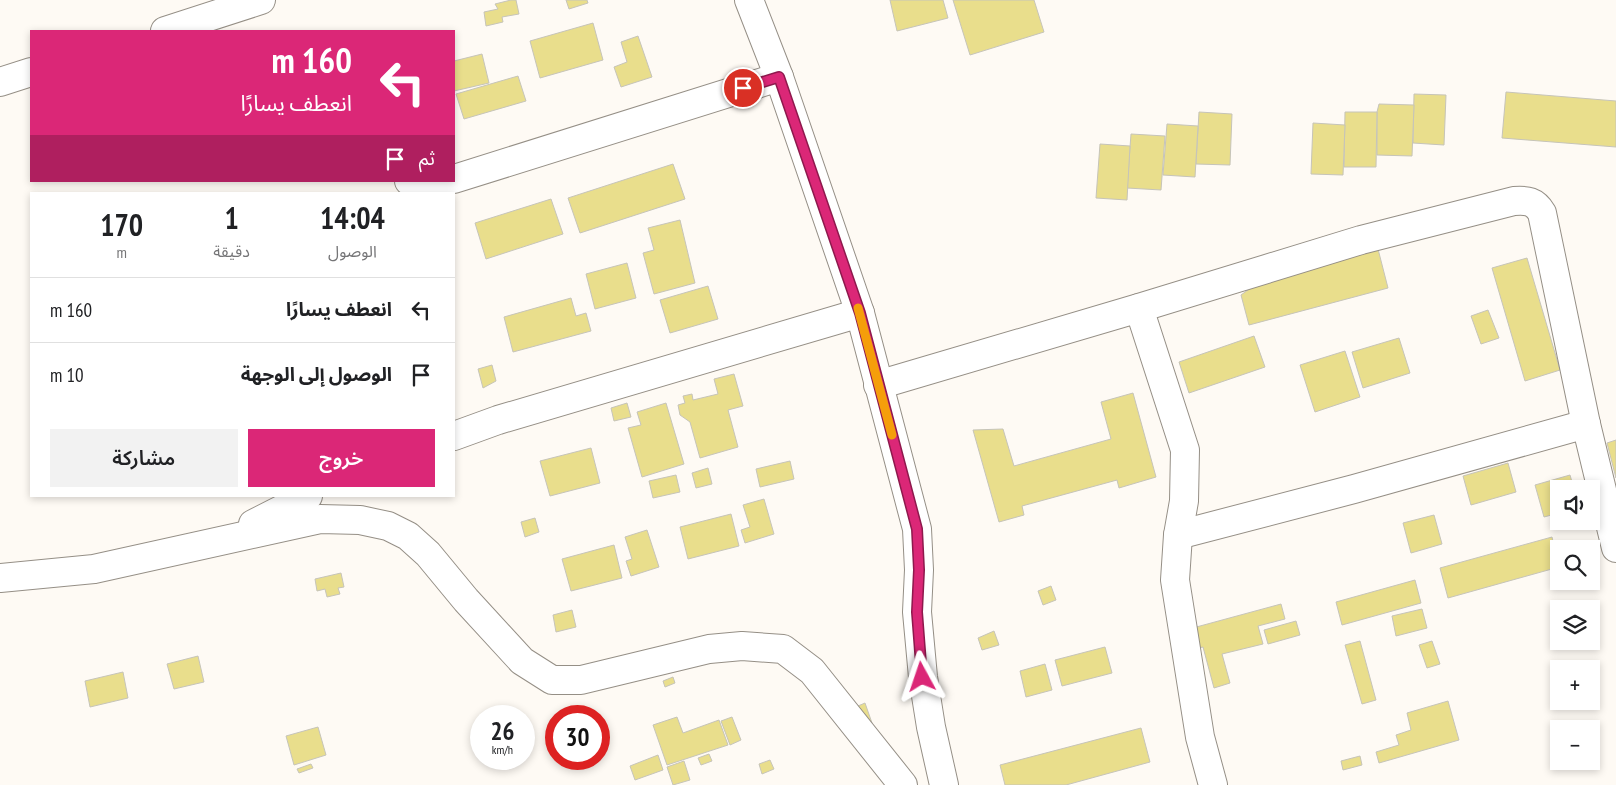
<!DOCTYPE html>
<html lang="ar">
<meta charset="utf-8">
<style>
:root{--surface:#fff;--page:#f2f2f2;--text:#202124;--muted:#757577;--line:#e0e0e0;--accent:#db2777}
body{margin:0;font-family:"PT Sans Narrow","Noto Sans Arabic",sans-serif;background:var(--page);color:var(--text);direction:rtl;height:100vh;display:flex;flex-direction:column;font-size:19px;white-space:nowrap}
*{box-sizing:border-box;margin:0}
p{font-size:16px;color:var(--muted)}
.icon{flex:none;width:28px;height:28px;fill:none;stroke:currentColor;stroke-width:2;stroke-linecap:round;stroke-linejoin:round}
.map{position:relative;flex:1;overflow:hidden;direction:ltr}
.details{position:absolute;left:30px;top:192px;width:425px;height:305px;display:flex;flex-direction:column;background:var(--surface);border-radius:0px;box-shadow:0 2px 8px #0003;direction:rtl}
.details>*{flex:none}
.top-card{position:absolute;left:30px;top:30px;width:425px;height:152px;border-radius:0px;box-shadow:0 2px 8px #0003;direction:rtl;background:#db2777;color:#fff;overflow:hidden}
.controls{position:absolute;left:1550px;top:480px;display:grid;gap:10px}
.controls a{display:grid;place-items:center;width:50px;height:50px;border-radius:0px;background:var(--surface);box-shadow:0 2px 8px #0003;font-size:25px}
.speed{position:absolute;left:470px;top:705px;display:flex;gap:10px;font-size:25px;font-weight:700;text-align:center}
.speed>*{display:grid;place-content:center;width:65px;height:65px;border-radius:50%;background:var(--surface);box-shadow:0 2px 8px #0003;line-height:1}
.speed small{font-size:12px;font-weight:400}
.speed .limit{border:8px solid #d22;background:#fff;color:#111}
.pin{position:absolute;display:grid;place-items:center;width:42px;height:42px;color:#fff;margin:-21px;border:2px solid #fff;border-radius:50%;box-shadow:0 1px 5px #0007}
.me{position:absolute;width:55px;margin:-28px;rotate:355deg;stroke-linejoin:round;filter:drop-shadow(0 0 4px #0008)}
.turn{display:flex;align-items:center;gap:18px;height:105px;padding:0 20px;font-size:22px}
.turn .icon{width:65px;height:65px;stroke-width:2.5}
.turn b{display:block;font-size:35px;line-height:42px}
.then{display:flex;align-items:center;height:48px;padding:0 20px;background:#0003;gap:10px;font-size:19px}
.eta{display:flex;justify-content:space-evenly;align-items:center;height:85px;text-align:center}
.eta b{font-size:30px;font-weight:600;line-height:35px}
.primary-button{display:flex;gap:10px;margin-top:auto;padding:10px 20px}
.primary-button a{flex:1;height:58px;border-radius:0px;background:var(--accent);color:#fff;font-size:20px;font-weight:600;line-height:58px;text-align:center}
.primary-button a+a{background:var(--page);color:var(--text)}
ul{padding:0;list-style:none}
li{display:flex;align-items:center;gap:15px;height:65px;padding:0 20px;border-top:1px solid var(--line)}
li div{flex:1}
li b{display:block;font-size:19px}
li em{font-style:normal}
.map>svg:first-child{display:block}
.building{fill:#e9de8c;stroke:#c6c4b9}
.lines{fill:none;stroke-linecap:round;stroke-linejoin:round}
.street-casing{stroke:#958f86;stroke-width:30}
.street{stroke:#fff;stroke-width:28}
.route-casing{stroke:#8e194d;stroke-width:12}
.route{stroke:#db2777;stroke-width:9}
.slow{stroke:#f59e0b;stroke-width:9}
</style>
<div class="map">
<svg width="1616" height="785" viewBox="0 0 1616 785">
<rect width="100%" height="100%" fill="#fefaf4"/>
<!-- building -->
<g class="building">
<path d="M511,0H516L519,14L502,17L503,22L486,26L484,12L498,9L495,4Z"/>
<path d="M566,0H587L588,3L569,9Z"/>
<path d="M890,0H943L948,18L897,31Z"/>
<path d="M953,0H1034L1044,32L970,55Z"/>
<path d="M593,23L603,60L540,78L530,41Z"/>
<path d="M638,36L652,77L621,87L614,67L627,62L621,42Z"/>
<path d="M482,54L489,83L454,91V61Z"/>
<path d="M518,76L526,101L464,119L456,94Z"/>
<path d="M1506,92L1616,101V147L1502,138Z"/>
<path d="M1414,94L1446,95L1444,145L1413,143Z"/>
<path d="M1379,104L1414,105L1412,156L1377,155V112Z"/>
<path d="M1199,112L1232,114L1230,165L1196,164Z"/>
<path d="M1345,112H1377L1376,167H1344Z"/>
<path d="M1313,123L1345,125L1343,175L1311,174Z"/>
<path d="M1167,124L1198,126L1195,177L1163,175Z"/>
<path d="M1131,134L1165,136L1161,190L1127,188Z"/>
<path d="M1100,144L1130,146L1127,200L1096,198Z"/>
<path d="M673,164L685,199L580,233L568,198Z"/>
<path d="M551,199L563,234L486,259L475,223Z"/>
<path d="M680,220L695,283L654,294L643,253L654,250L648,228Z"/>
<path d="M1378,249L1388,288L1249,325L1241,295L1285,263Z"/>
<path d="M1527,258L1560,370L1525,381L1492,268Z"/>
<path d="M627,263L636,298L595,309L586,274Z"/>
<path d="M708,286L718,319L670,333L660,300Z"/>
<path d="M571,298L576,316L586,313L591,331L513,352L504,317Z"/>
<path d="M1488,310L1499,338L1481,344L1471,316Z"/>
<path d="M1254,336L1265,367L1189,393L1179,362Z"/>
<path d="M1399,338L1410,373L1363,388L1352,352Z"/>
<path d="M1345,351L1360,397L1315,412L1300,365Z"/>
<path d="M492,365L496,381L483,388L478,369Z"/>
<path d="M734,374L743,406L728,410L738,447L700,458L690,422L680,415L678,405L685,403L683,396L692,394L693,400L718,394L714,379Z"/>
<path d="M1133,393L1156,477L1119,488L1117,480L1022,506L1024,515L999,522L973,430L1003,429L1014,466L1111,439L1101,402Z"/>
<path d="M627,403L631,417L614,421L611,408Z"/>
<path d="M666,403L684,464L642,477L628,428L641,425L637,412Z"/>
<path d="M1616,440V478L1607,443Z"/>
<path d="M591,448L600,483L550,496L540,461Z"/>
<path d="M790,461L794,479L760,487L756,469Z"/>
<path d="M1508,463L1516,492L1471,505L1463,476Z"/>
<path d="M708,468L712,484L696,488L692,473Z"/>
<path d="M676,475L680,492L653,498L649,481Z"/>
<path d="M1570,475L1574,489H1559V513L1544,517L1535,485Z"/>
<path d="M764,499L774,534L745,543L741,530L750,527L743,505Z"/>
<path d="M731,514L739,546L688,559L680,527Z"/>
<path d="M1434,515L1442,544L1411,553L1403,523Z"/>
<path d="M535,518L539,532L525,537L521,522Z"/>
<path d="M647,530L659,567L631,576L626,561L632,559L625,537Z"/>
<path d="M1552,537L1559,567L1448,598L1440,568Z"/>
<path d="M614,545L622,578L571,591L562,559Z"/>
<path d="M341,573L344,587L338,588L340,594L327,597L325,589L317,591L315,579Z"/>
<path d="M1415,580L1421,603L1342,625L1336,602Z"/>
<path d="M1051,586L1056,600L1043,605L1038,591Z"/>
<path d="M1281,604L1285,619L1258,626L1263,644L1222,654L1230,683L1214,688L1203,647L1195,649L1189,629Z"/>
<path d="M1422,609L1427,628L1396,636L1392,616Z"/>
<path d="M572,610L576,627L556,632L553,615Z"/>
<path d="M1296,621L1300,635L1268,644L1264,630Z"/>
<path d="M994,631L999,645L982,650L978,638Z"/>
<path d="M1360,641L1376,700L1362,704L1345,645Z"/>
<path d="M1432,641L1440,664L1427,668L1419,645Z"/>
<path d="M1105,647L1112,673L1062,686L1055,660Z"/>
<path d="M198,656L204,682L174,689L167,664Z"/>
<path d="M1045,664L1052,690L1026,697L1020,671Z"/>
<path d="M123,672L128,698L90,707L85,681Z"/>
<path d="M673,677L675,683L665,687L663,681Z"/>
<path d="M1448,701L1459,740L1379,763L1376,752L1399,745L1396,735L1411,730L1407,713Z"/>
<path d="M865,703L872,723L860,728L863,719L858,706Z"/>
<path d="M677,717L683,733L719,720L728,745L667,765L653,725Z"/>
<path d="M732,717L741,740L730,745L721,721Z"/>
<path d="M318,727L326,755L294,765L286,736Z"/>
<path d="M1141,728L1150,762L1066,785H1005L1000,765Z"/>
<path d="M709,754L712,761L701,765L698,758Z"/>
<path d="M658,755L663,770L635,780L630,766Z"/>
<path d="M1360,756L1362,765L1343,770L1341,761Z"/>
<path d="M770,760L774,769L762,774L759,764Z"/>
<path d="M684,761L690,780L673,785L667,767Z"/>
<path d="M311,764L313,768L299,773L297,769Z"/>
</g>
<g class="lines">
<!-- street casing -->
<g class="street-casing">
<g id="street">
<path d="M749,0L779,77L860,313L917,529L919,570L917,612L923,677L931,727L944,785"/>
<path d="M165,31L261,0"/>
<path d="M0,82L31,72"/>
<path d="M454,179L779,77"/>
<path d="M409,181L425,184L446,181"/>
<path d="M1139,308L1185,450L1184,501L1178,535L1175,580L1200,737L1213,785"/>
<path d="M878,385L1139,308L1361,240L1514,201C1527,200 1535,201 1542,213L1586,424L1616,548"/>
<path d="M454,436L498,420L860,313"/>
<path d="M253,524L308,496"/>
<path d="M1178,535L1354,489L1586,424"/>
<path d="M0,578L94,569L320,519L360,520L388,526L408,536L428,554L466,600L522,661L552,680H581L709,649L742,646L783,649L812,671L903,785"/>
</g>
</g>
<!-- street -->
<use href="#street" class="street"/>
</g>
<g class="lines">
<!-- route casing -->
<g class="route-casing">
<path id="route" d="M743,88L779,77L860,313L917,529L919,570L917,612L922,677"/>
</g>
<!-- route -->
<use href="#route" class="route"/>
<!-- slow -->
<path class="slow" d="M858,308L892,435"/>
</g>
</svg>
<div class="controls">
<a><svg class="icon" aria-label="sound" viewBox="0 0 24 24"><path d="M4 9h4l5-4v14l-5-4H4zM17 9q2 3 0 6"/></svg></a>
<a><svg class="icon" aria-label="search" viewBox="0 0 24 24"><circle cx="10" cy="10" r="6"/><path d="M15 15l6 6"/></svg></a>
<a><svg class="icon" aria-label="layers" viewBox="0 0 24 24"><path d="M12 4l9 5-9 5-9-5zM3 14l9 5 9-5"/></svg></a>
<a>+</a>
<a>−</a>
</div>
<div class="speed"><div>26<small>km/h</small></div><div class="limit">30</div></div>
<div class="pin" style="left:743px;top:88px;background:#d93025"><svg class="icon" aria-label="arrive" viewBox="0 0 24 24"><path d="M6 21V4h12l-3 4 3 4H6"/></svg></div>
<svg class="me" style="left:922px;top:677px" viewBox="-20 -20 40 40"><path d="M0-17L14 15 0 8-14 15z" fill="#db2777" stroke="#fff" stroke-width="4"/></svg>
<div class="top-card">
<div class="turn"><svg class="icon" aria-label="left" viewBox="0 0 24 24"><path d="M17 20v-9H6M10 6l-5 5 5 5"/></svg><div><b>160 m</b>انعطف يسارًا</div></div>
<div class="then">ثم<svg class="icon" aria-label="arrive" viewBox="0 0 24 24"><path d="M6 21V4h12l-3 4 3 4H6"/></svg></div>
</div>
<section class="details">
<div class="eta">
<div><b>14:04</b><p>الوصول</p></div>
<div><b>1</b><p>دقيقة</p></div>
<div><b>170</b><p>m</p></div>
</div>
<ul>
<li><svg class="icon" aria-label="left" viewBox="0 0 24 24"><path d="M17 20v-9H6M10 6l-5 5 5 5"/></svg><div><b>انعطف يسارًا</b></div><em>160 m</em></li>
<li><svg class="icon" aria-label="arrive" viewBox="0 0 24 24"><path d="M6 21V4h12l-3 4 3 4H6"/></svg><div><b>الوصول إلى الوجهة</b></div><em>10 m</em></li>
</ul>
<div class="primary-button"><a>خروج</a><a>مشاركة</a></div>
</section>
</div>
